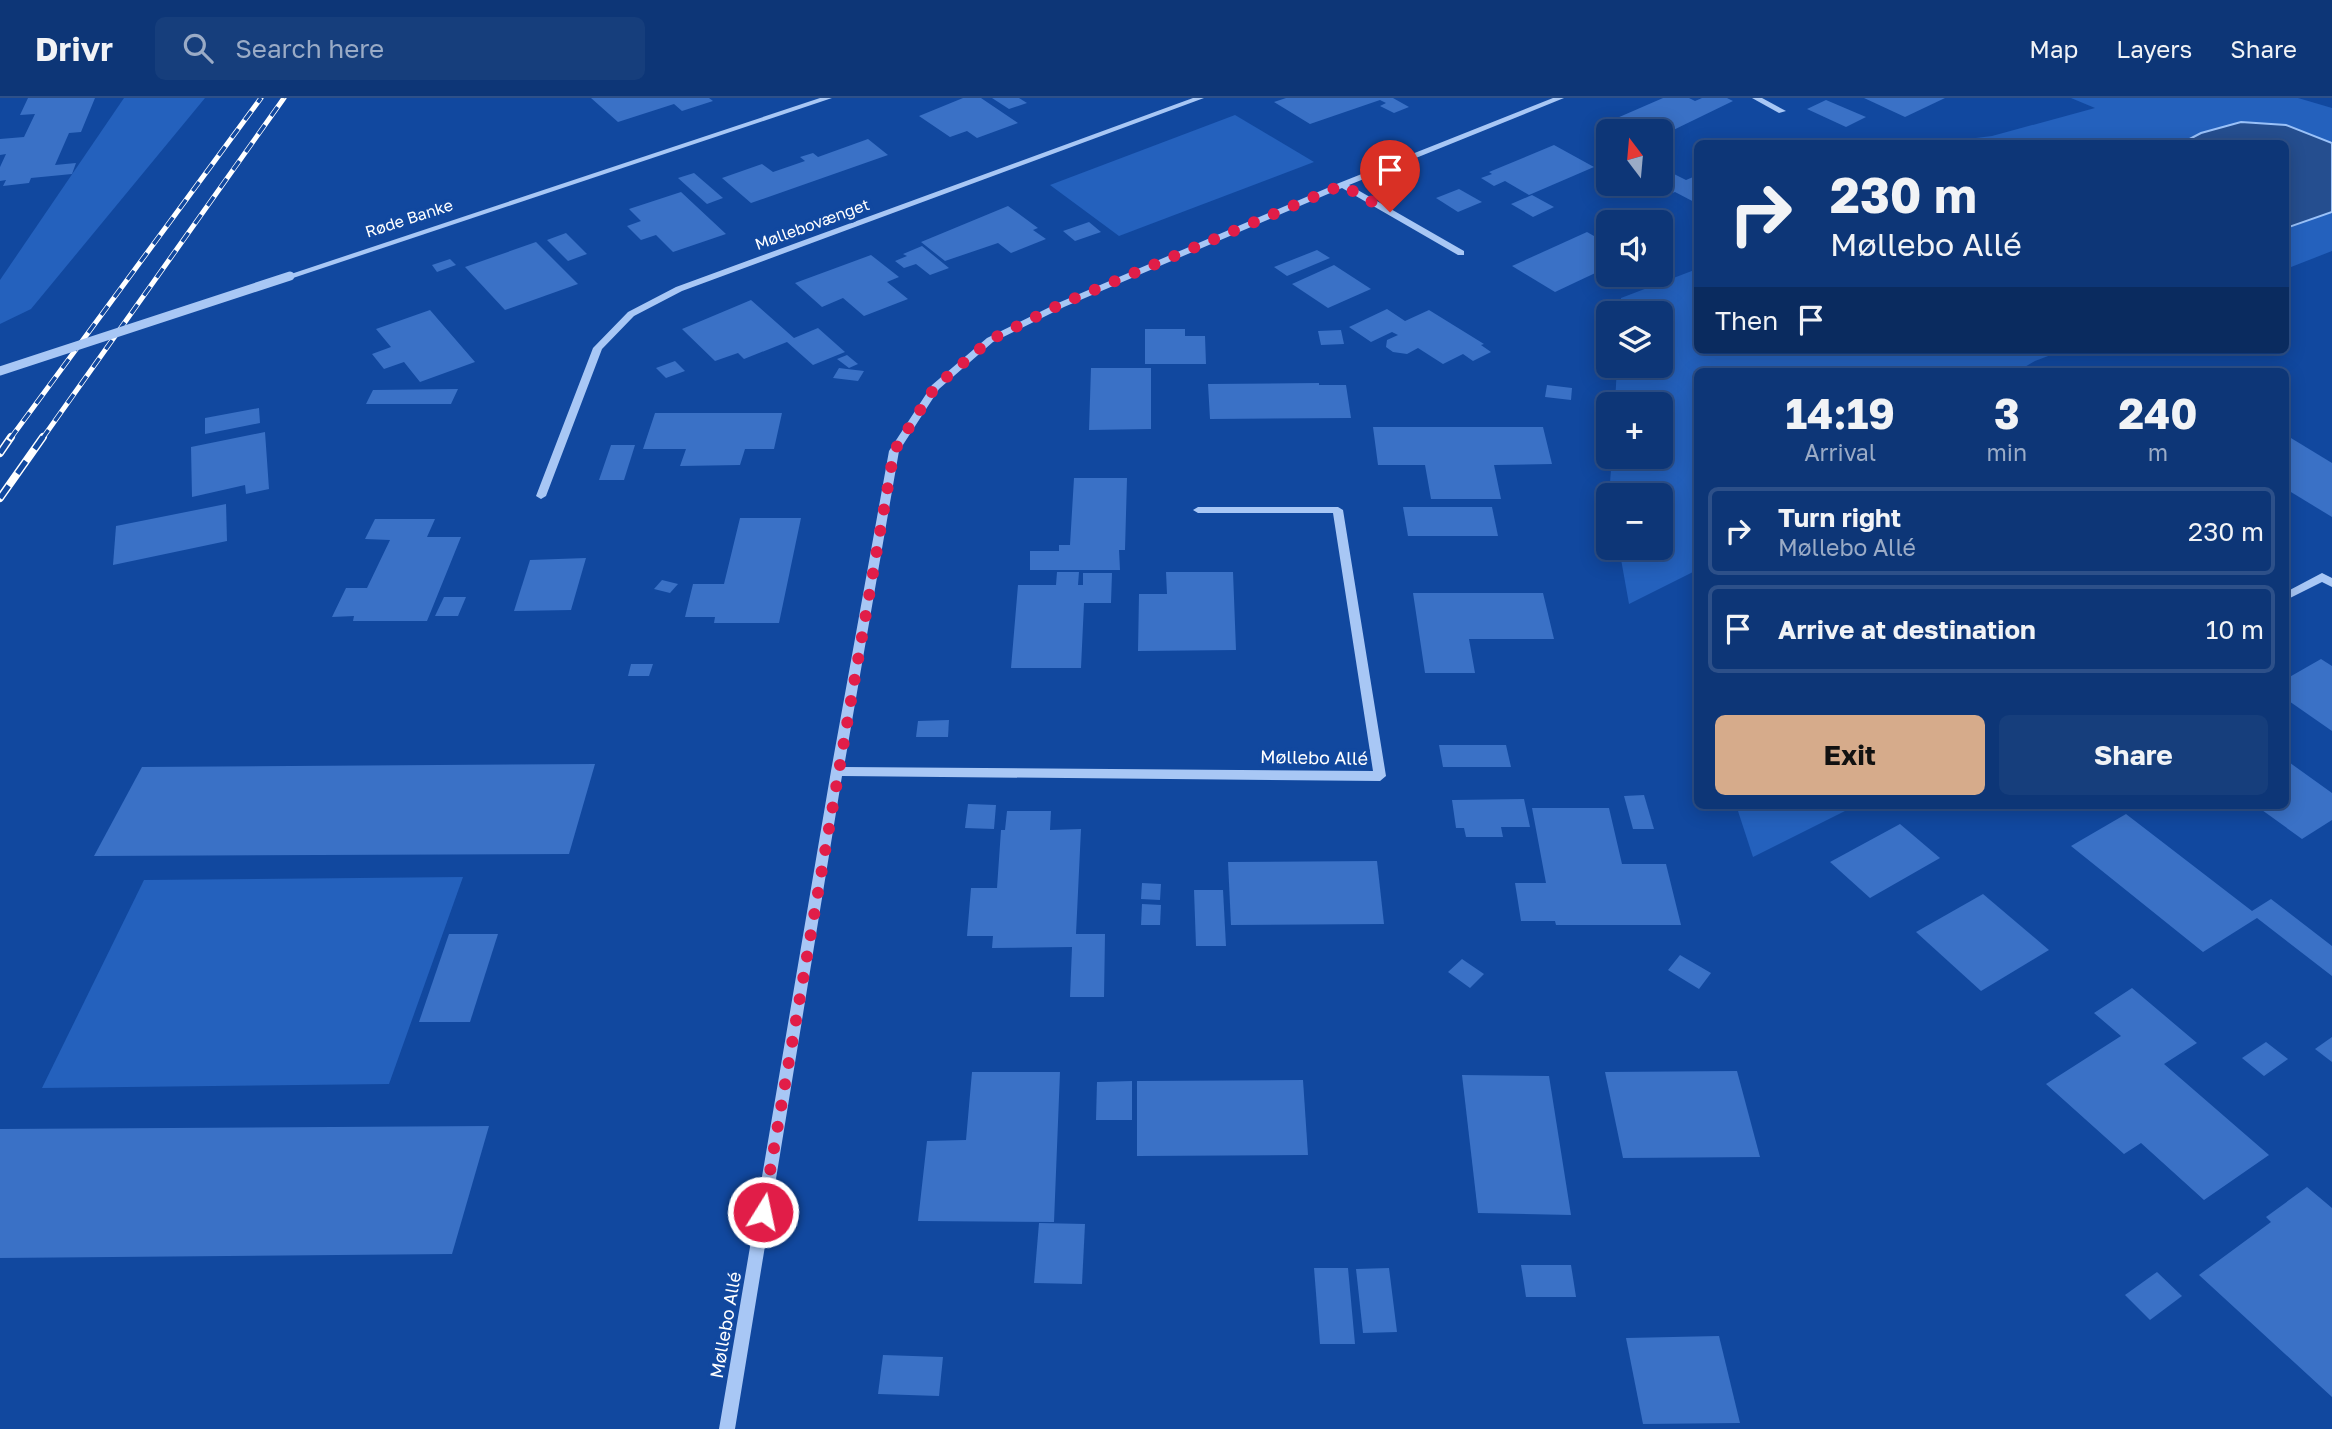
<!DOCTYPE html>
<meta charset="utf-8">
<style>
:root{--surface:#0d3677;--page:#163e7c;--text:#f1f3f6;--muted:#9aabc6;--line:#2d5089;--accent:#d6ab8b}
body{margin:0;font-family:"Golos Text",sans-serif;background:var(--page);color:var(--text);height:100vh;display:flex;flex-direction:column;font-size:26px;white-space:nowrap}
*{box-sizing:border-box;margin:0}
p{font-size:23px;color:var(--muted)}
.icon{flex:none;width:38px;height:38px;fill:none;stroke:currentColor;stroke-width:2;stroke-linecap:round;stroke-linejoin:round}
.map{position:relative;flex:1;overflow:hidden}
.panel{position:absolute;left:1694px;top:270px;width:595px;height:441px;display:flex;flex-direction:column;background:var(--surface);border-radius:10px;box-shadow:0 4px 18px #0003,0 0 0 2px var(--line)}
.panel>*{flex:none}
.hud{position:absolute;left:1694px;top:42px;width:595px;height:214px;border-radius:10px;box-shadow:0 4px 18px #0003,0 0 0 2px var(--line);background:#0d3677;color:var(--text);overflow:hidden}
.needle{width:46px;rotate:344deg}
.fabs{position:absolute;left:1596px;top:21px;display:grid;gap:14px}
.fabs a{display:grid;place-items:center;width:77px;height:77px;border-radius:10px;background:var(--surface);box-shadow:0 4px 18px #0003,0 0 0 2px var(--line);font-size:35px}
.pin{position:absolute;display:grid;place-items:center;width:60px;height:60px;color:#fff;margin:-72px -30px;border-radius:50% 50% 50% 0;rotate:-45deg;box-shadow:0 0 7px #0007}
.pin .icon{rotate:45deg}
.me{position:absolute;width:77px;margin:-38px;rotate:10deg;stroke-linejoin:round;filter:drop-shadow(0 0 5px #0008)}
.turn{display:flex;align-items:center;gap:24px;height:147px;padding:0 21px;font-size:32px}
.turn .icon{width:91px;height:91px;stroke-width:2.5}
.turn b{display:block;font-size:49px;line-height:60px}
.then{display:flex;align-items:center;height:66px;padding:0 21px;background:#0003;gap:14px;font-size:26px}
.eta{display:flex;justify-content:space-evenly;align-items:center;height:119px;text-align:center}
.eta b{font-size:42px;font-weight:700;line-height:49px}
.cta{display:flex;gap:14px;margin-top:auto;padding:14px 21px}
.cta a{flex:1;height:80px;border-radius:10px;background:var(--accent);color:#111;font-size:28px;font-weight:700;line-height:80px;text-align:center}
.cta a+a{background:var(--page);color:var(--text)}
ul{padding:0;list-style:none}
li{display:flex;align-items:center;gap:21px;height:88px;margin:0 14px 10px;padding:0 7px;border:4px solid var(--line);border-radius:10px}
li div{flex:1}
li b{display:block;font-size:26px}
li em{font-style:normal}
header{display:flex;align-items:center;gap:42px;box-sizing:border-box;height:98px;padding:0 35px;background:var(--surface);border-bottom:2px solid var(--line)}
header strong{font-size:33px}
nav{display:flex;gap:38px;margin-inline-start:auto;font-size:24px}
.search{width:490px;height:63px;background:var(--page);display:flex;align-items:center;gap:18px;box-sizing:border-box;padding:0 24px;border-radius:10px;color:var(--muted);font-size:26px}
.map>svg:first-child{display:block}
.green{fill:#2461bd}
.water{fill:#254e8f;stroke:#9ac1f8;stroke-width:2}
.building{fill:#3a71c6}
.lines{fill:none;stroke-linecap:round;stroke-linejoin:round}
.minor{fill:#a8c7f5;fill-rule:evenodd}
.rail-far1-casing{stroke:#fff;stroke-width:5}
.rail-casing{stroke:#fff;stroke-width:8}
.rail-far1{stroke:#11489f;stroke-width:3.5;stroke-dasharray:11;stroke-linecap:butt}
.rail{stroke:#11489f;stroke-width:5;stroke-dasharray:15;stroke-linecap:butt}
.minor-bridge{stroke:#a8c7f5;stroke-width:9}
.route{stroke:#e11d48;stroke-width:12;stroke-dasharray:0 21.6}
.labels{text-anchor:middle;stroke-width:7;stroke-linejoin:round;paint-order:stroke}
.far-street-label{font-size:16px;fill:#fff;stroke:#11489f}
.street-label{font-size:18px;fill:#fff;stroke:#11489f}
</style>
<header>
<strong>Drivr</strong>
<div class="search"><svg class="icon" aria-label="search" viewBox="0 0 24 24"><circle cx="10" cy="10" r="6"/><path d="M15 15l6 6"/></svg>Search here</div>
<nav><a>Map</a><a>Layers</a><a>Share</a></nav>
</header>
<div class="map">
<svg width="2332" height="1331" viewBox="0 0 2332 1331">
<rect width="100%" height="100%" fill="#11489f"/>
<!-- green -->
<g class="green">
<path d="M124,0H205L31,211L0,226V182Z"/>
<path d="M2071,0H2298L2332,10V153L2286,171V46H1927L1992,38L2095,10Z"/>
<path d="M1235,17L1314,64L1119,138L1050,87Z"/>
<path d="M1697,171L1698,252H2064L2035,263L2018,273H1698L1697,472L1629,506L1619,450H1661V397H1609L1612,359H1661V306H1615L1617,268H1661V215H1620L1621,200Z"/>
<path d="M1736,707H1857L1753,759Z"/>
<path d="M463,779L389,986L42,990L144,782Z"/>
</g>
<!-- water -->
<path class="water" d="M2241,24L2286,27L2332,45V114L2286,130V46L2182,45L2201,35Z"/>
<!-- building -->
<g class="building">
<path d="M28,0H95L81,34L69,35L55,67L76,65L72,76L31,80L29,85L3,88L6,82L0,83V69L6,56L0,57V41L24,39L35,16L20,17Z"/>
<path d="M591,0H709L713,3L682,13L674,6L618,24Z"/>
<path d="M963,0H981L1018,25L977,40L967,33L950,39L919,18Z"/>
<path d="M992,0H1019L1027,5L1009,11Z"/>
<path d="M1286,0H1393L1409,9L1394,15L1380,8L1386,5L1380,2L1310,26L1274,4Z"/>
<path d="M1663,0H1689L1695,3L1702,0H1727L1733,3L1661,38V33H1643L1617,20Z"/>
<path d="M1864,0H1945L1905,19Z"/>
<path d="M1826,2L1866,19L1846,29L1807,11Z"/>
<path d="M868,41L888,57L751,105L722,80L762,66L773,74L805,63L800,59L813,55L818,59Z"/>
<path d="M1554,47L1594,69L1529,97L1505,83L1494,88L1481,80L1492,76L1489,74Z"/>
<path d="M694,75L723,100L707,106L678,80Z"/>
<path d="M1672,75L1686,82L1698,77V106L1675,94L1664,98L1645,88L1661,86V80Z"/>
<path d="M1459,91L1482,104L1458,114L1436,100Z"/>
<path d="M681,94L726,136L673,154L656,137L641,142L627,128L641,123L629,111Z"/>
<path d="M1532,97L1554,109L1533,119L1511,106Z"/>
<path d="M1008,108L1038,130L1033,132L1046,141L1011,155L998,145L945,163L921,144Z"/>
<path d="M1089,124L1101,134L1075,143L1063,133Z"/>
<path d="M1587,134L1608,146V169L1555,194L1512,168Z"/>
<path d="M566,135L587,156L568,163L547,142Z"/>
<path d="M536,144L578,186L505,212L465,169Z"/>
<path d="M922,148L949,170L930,177L916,166L904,170L895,163L907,158L903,156Z"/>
<path d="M1317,152L1330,160L1287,178L1274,169Z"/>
<path d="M871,157L899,179L887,184L908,201L864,218L843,200L822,209L795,185Z"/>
<path d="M450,161L456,167L437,174L432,167Z"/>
<path d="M1334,167L1371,191L1328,210L1292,186Z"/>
<path d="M751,202L794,240L818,230L845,254L813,267L787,244L744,261L738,255L715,263L682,231Z"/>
<path d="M1387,211L1405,223L1429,212L1484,246L1481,247L1491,254L1473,263L1463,256L1443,266L1418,250L1407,256L1393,254L1386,249L1387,242L1398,237L1392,234L1371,244L1349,229Z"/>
<path d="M430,212L475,264L420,284L404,264L384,271L372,256L391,249L376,231Z"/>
<path d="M1145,231H1185V238H1205L1206,266H1145Z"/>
<path d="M1341,232L1344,246L1321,247L1318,233Z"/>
<path d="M847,257L858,266L849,270L837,261Z"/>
<path d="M675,263L685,273L666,280L656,270Z"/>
<path d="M839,270L847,271L864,273L858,283L833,280Z"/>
<path d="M1091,270H1151V331L1089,332Z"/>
<path d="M1319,285V287H1346L1351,320L1210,321L1208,286Z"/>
<path d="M1547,287L1572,290L1571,302L1545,299Z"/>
<path d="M458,291L451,306H366L373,292Z"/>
<path d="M259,310L260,325L205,336V320Z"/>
<path d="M655,315H782L774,351H745L740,367L680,368L686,351H643Z"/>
<path d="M1373,329H1543L1552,366L1494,367L1501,401H1431L1425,367H1378Z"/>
<path d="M265,334L269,391L246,396L245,387L192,399L191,349Z"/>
<path d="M2286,337L2332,365V419L2286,391Z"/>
<path d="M611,347H635L624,382H599Z"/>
<path d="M1074,380H1127L1125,452H1119L1120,472H1030V453H1059V447H1070Z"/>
<path d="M226,406L227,443L113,467L116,428Z"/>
<path d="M1403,409H1492L1498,438H1408Z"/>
<path d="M740,420H801L779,525H714L715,519H685L693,486H724Z"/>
<path d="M375,421H435L427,439H461L427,523H353L354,518L332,519L346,490H367L390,442L365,441Z"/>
<path d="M586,460L571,512L514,513L530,462Z"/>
<path d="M1057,474H1079L1078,487H1083V475H1112L1111,505H1084L1081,570H1011L1018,487H1056Z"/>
<path d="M1166,474H1233L1236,552L1138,553L1139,496H1167Z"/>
<path d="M662,482L678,486L670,495L654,491Z"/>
<path d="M1413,495H1543L1554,541H1469L1475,575H1425Z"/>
<path d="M444,499H466L458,518H435Z"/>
<path d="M2321,561L2332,568V633L2286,601V581Z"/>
<path d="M631,566H653L649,578H628Z"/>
<path d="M949,622L948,639H916L918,623Z"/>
<path d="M1439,647H1506L1511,669H1443Z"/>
<path d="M2286,662L2332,695V722L2302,741L2255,707H2286Z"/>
<path d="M595,666L569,756L94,758L142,669Z"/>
<path d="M1644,697L1654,731H1633L1624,698Z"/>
<path d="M1524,701L1530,729H1501L1503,739H1466L1464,730H1456L1452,702Z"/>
<path d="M968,706L996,707L994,731L965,730Z"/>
<path d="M1532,710H1609L1622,766H1666L1681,827H1556L1555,823H1521L1515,785H1546Z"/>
<path d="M1007,713H1051L1050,732L1081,731L1076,836H1105L1104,899H1070L1072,849L992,850L993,838H967L971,790H997L1001,732H1005Z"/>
<path d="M2126,716L2252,813L2271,801L2332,848V878L2257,820L2203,854L2071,748Z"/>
<path d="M1900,726L1940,760L1870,800L1830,764Z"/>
<path d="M1377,763L1384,826L1231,827L1228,764Z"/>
<path d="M1142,785L1161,786L1160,802L1141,801Z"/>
<path d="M1194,792H1223L1226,848H1196Z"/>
<path d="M1983,796L2049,852L1981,893L1916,834Z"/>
<path d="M1142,806L1161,807L1160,827H1141Z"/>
<path d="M449,836H498L470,924H419Z"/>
<path d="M1680,857L1711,875L1699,891L1668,872Z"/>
<path d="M1462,861L1484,876L1470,890L1448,874Z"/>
<path d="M2132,890L2197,945L2164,966L2269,1057L2204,1102L2141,1045L2124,1056L2046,986L2121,938L2094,915Z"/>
<path d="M2332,939V964L2315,951Z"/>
<path d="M2266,944L2288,961L2264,978L2242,960Z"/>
<path d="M1737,973L1760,1059L1623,1060L1605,974Z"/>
<path d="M972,974H1060L1054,1124L918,1123L927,1043L966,1042Z"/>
<path d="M1462,977L1549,978L1571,1117L1478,1115Z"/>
<path d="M1303,982L1308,1057L1137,1058V983Z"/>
<path d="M1132,983V1022H1096L1097,984Z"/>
<path d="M489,1028L452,1156L0,1160V1031Z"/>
<path d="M2307,1089L2332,1110V1299L2199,1177L2271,1124L2266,1119Z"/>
<path d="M1039,1125L1085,1126L1082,1186L1034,1185Z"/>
<path d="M1521,1167H1571L1576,1199H1526Z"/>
<path d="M1314,1170H1348L1355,1246H1320Z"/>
<path d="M1389,1170L1397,1234L1363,1235L1356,1171Z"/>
<path d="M2157,1174L2182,1198L2150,1222L2125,1197Z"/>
<path d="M1719,1238L1740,1325L1643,1326L1626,1240Z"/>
<path d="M883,1257L943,1259L939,1298L878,1296Z"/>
</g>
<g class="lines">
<!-- minor -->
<g class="minor">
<path d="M820,0H832L293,180H287L285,178Z"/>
<path d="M1193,0H1204L682,193L634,218L602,251L546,398L541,401L536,398L593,250L628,214L676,189Z"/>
<path d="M1553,0H1564L1349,87L1464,153V157H1458L1342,90L1064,209L993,244L939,291L899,353L844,669L1373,673L1333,415H1198L1193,412L1198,409H1338L1343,412L1386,678L1380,683L842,678L735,1331H719L831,673L889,353L932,287L987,240L1058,205L1339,85Z"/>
<path d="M1752,0H1762L1786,13L1779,15Z"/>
<path d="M2322,475L2332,480V489L2322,484L2286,502V494Z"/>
</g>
<!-- rail-far1 casing -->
<g class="rail-far1-casing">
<g id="rail-far1">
<path d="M10,341L261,0"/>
<path d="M42,341L284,0"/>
</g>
</g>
<!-- rail casing -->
<g class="rail-casing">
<g id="rail">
<path d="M0,355L11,339"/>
<path d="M0,400L43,339"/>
</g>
</g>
<!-- rail-far1 -->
<use href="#rail-far1" class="rail-far1"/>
<!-- rail -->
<use href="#rail" class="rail"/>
<!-- minor-bridge -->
<path class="minor-bridge" d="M0,273L290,178"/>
</g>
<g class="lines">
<!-- route -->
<path class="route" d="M763,1114L894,353L935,289L990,242L1061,206L1342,87L1390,114"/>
</g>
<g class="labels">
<!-- far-street labels -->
<g class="far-street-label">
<text transform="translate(409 120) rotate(-18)" y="6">Røde Banke</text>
<text transform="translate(812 126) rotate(-20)" y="6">Møllebovænget</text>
</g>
<!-- street labels -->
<g class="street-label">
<text transform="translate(1314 660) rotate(1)" y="6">Møllebo Allé</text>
<text transform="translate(726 1227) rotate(-80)" y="6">Møllebo Allé</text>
</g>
</g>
</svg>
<div class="fabs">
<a><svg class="needle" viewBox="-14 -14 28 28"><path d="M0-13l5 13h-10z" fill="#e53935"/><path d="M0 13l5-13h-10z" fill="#9aabc6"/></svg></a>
<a><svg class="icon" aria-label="sound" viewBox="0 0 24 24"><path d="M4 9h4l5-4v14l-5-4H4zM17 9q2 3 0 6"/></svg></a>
<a><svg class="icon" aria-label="layers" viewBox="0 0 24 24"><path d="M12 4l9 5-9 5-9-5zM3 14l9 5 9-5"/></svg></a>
<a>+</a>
<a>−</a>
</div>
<div class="pin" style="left:1390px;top:114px;background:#d93025"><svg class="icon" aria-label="arrive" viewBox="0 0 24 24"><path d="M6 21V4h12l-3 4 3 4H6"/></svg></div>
<svg class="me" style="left:763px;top:1114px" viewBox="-20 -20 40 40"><circle r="17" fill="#e11d48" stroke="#fff" stroke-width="3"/><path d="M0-11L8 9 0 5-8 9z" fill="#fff"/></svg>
<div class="hud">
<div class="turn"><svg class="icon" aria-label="right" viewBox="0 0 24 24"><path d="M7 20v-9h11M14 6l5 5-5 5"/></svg><div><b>230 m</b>Møllebo Allé</div></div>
<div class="then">Then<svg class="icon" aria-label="arrive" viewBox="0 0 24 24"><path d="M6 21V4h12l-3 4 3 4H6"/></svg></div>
</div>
<section class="panel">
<div class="eta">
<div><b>14:19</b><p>Arrival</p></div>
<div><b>3</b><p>min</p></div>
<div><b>240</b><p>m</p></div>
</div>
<ul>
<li><svg class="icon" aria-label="right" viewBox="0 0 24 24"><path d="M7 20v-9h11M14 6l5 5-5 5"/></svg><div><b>Turn right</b><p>Møllebo Allé</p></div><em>230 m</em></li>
<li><svg class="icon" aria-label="arrive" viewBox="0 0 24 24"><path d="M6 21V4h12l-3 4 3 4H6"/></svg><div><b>Arrive at destination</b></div><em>10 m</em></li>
</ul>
<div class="cta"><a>Exit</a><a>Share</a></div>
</section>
</div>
